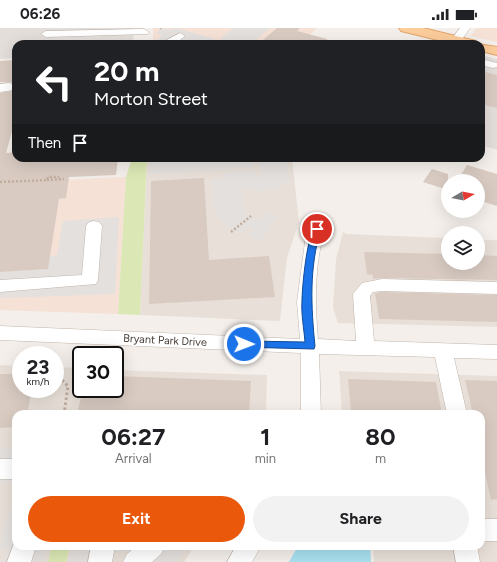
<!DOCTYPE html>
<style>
:root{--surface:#fff;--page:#f2f2f2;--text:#202124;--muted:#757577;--accent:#ea580c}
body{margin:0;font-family:Figtree,sans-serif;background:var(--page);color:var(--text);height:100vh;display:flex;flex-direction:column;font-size:15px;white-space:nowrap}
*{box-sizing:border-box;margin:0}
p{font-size:13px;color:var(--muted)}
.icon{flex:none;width:22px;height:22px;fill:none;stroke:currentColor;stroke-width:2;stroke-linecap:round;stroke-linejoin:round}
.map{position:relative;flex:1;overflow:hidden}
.side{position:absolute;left:12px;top:382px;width:473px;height:140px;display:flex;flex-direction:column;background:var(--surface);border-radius:12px;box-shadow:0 4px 16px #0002}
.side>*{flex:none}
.hud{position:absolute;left:12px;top:12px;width:473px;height:122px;border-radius:12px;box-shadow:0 4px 16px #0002;background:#202124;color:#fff;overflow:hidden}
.needle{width:26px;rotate:80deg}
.tools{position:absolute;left:441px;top:146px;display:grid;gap:8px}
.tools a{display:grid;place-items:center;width:44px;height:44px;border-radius:50%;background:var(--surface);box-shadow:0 4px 16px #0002;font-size:20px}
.speed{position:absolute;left:12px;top:318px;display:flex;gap:8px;font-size:20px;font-weight:700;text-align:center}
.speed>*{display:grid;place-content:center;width:52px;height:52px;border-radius:50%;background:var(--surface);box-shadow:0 4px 16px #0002;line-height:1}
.speed small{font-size:10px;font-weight:400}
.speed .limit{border:2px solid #111;border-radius:6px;background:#fff;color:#111}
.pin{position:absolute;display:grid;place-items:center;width:34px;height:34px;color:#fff;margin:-17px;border:2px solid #fff;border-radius:50%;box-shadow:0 1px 4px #0007}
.me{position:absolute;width:44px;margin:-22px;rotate:91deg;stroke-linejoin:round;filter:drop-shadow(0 0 3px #0008)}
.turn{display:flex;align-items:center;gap:14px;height:84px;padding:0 16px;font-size:18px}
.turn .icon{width:52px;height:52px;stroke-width:2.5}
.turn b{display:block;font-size:28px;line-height:34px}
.then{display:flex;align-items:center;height:38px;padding:0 16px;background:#0003;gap:8px;font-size:15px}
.eta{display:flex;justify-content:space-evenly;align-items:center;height:68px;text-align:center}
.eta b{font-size:24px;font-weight:700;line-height:28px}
.cta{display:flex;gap:8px;margin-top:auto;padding:8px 16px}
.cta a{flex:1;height:46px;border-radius:24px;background:var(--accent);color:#fff;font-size:16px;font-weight:700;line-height:46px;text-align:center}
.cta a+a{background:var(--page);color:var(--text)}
.status{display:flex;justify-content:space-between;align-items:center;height:28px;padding:0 20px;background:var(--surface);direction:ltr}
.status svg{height:11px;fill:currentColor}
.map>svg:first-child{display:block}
.residential{fill:#e8e0d8}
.commercial{fill:#f5e1d6}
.industrial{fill:#e4dedb}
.green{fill:#dbe7b4}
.parking{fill:#e3e0de}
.water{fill:#a8e0ef}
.building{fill:#d9cbc2}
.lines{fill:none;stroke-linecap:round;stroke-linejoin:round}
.minor-casing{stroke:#c0b5ac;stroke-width:1}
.major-casing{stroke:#e1a56b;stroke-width:2}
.path-far2{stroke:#c1ad9e;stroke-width:2;stroke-dasharray:1.5 1.5;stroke-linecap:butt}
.path-far1{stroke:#c1ad9e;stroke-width:2.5;stroke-dasharray:2 2;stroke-linecap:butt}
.path{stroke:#c1ad9e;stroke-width:3;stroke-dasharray:2.5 2.5;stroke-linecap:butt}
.minor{fill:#fff;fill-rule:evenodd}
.major{fill:#fccc9b;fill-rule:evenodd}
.route{fill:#1a73e8;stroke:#114b97}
.labels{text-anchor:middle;stroke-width:3.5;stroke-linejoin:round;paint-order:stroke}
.street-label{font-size:11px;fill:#483e38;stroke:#fff}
</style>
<div class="status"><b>06:26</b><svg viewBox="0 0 49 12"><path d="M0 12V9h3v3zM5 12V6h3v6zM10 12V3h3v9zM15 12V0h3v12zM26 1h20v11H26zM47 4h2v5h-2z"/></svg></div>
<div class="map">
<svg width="497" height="534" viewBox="0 0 497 534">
<rect width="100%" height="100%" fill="#f4efea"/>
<!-- residential -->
<g class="residential">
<path d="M147,130H292L299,194L287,230L280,293L140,287Z"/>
<path d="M343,204L347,206L448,210V235H478V212H497V299L338,295L333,280L336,231Z"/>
<path d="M0,337L21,338V361H55V339L81,340V361H115V342L267,347L266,384V386H16V518H194L184,534H0Z"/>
<path d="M339,343L497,348V534H374L373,518H481V386H342Z"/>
</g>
<!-- commercial -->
<g class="commercial">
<path d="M153,0H317L300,16H153Z"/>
<path d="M476,0H497V14L471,8Z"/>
<path d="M126,149L118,286L0,282V155Z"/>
</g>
<!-- industrial -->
<g class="industrial">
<path d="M0,0H134L133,16H16V30L0,31Z"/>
<path d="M481,27L497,31V122L481,117Z"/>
</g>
<!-- green -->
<g class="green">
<path d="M132,130H147L140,287L118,286L126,149Z"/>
<path d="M52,518H70L66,534H48Z"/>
</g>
<!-- parking -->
<g class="parking">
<path d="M163,0L169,2L176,0L225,14L222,16H177L180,14L189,15L168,10L164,13L158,11L162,7L156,5Z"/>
<path d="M234,0H270L251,16H224L227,13L220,11Z"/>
<path d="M151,130H287L289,155L281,156L278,158L279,162L252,163L249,160L242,163L241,176L247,186L260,192L265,184L278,188L262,212L249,209L253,201L246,199L240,206L220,193L214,177L212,152H222L223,145L255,143L256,148H260L262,142L259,136L253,135L252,140L149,146Z"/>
<path d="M119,189L115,266L0,270V244L48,241L50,228L57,227L63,193Z"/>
<path d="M16,420V454L0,455V421Z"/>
<path d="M15,470L16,518H47L43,534H1L5,528V522L0,521V517Z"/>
<path d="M72,518H128L127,524H113L111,534H68Z"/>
<path d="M137,518H186L176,534H124Z"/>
</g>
<!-- water -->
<path class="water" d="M298,518H370L371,534H289Z"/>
<!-- building -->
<g class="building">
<path d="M277,0H300L297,3L327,11V16H278L263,12Z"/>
<path d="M16,32V57L10,54H0V33Z"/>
<path d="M481,43L497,47V80L481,76Z"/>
<path d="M16,62V88L6,125L16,124V130H118L116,147L69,149L66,170L59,171L48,241L0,244V65Z"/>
<path d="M467,137L497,146V178L478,172V153H457Z"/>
<path d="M432,141L448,146V162L423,154Z"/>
<path d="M204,150L209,232L269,228L275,269L149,276L151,153Z"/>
<path d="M364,224L448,226V235H478V227L497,228V252L382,250L373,251V247L367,246Z"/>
<path d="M382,264L497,267V294L379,291L375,265Z"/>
<path d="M0,346H21V361H32L27,386H16V399L0,400Z"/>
<path d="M115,348L251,353L249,386H77L83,361H115Z"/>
<path d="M348,351L436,354L442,386L351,384Z"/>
<path d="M465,352L497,353V471L491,472L481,426V386H473Z"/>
</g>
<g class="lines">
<!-- minor casing -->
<g class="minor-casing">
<g id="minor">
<path d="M460,0H470L460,14H452L451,12Z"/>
<path d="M144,1L149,4L148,6L46,9L41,6L46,3Z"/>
<path d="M180,5L185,8L175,16H159Z"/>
<path d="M481,31L497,35V39L493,40L481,37Z"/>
<path d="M10,55L16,59L14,62L0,64V56Z"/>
<path d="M94,193L99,194L102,198L98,252L96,256L0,264V252L82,247L86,198L89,194Z"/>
<path d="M317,196L322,197L325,201C314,237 315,275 318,311L356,313L353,266L362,255L382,251L497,254V266L382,263L373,264L370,268L374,313L497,317V331L454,330L467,386H447L435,329L319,326L321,386H301V325L0,312V298L300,311L297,274L305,214L312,197Z"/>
<rect x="0" y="431" width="16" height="20"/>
<rect x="481" y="491" width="16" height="22"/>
<path d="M16,510V518H36L31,534H7Z"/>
<path d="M91,518H115L112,534H88Z"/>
<path d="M136,518H165L161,526L152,534H123L127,526Z"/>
<path d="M236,518H261L252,534H227Z"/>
<path d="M453,518H477L480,534H456Z"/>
</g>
</g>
<!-- major casing -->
<g class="major-casing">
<path id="major" d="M399,0H423L476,13L478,16L497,19V27L481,23V16H454L401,3Z"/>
</g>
<!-- path-far2 -->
<path class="path-far2" d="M160,0L162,1"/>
<!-- path-far1 -->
<g class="path-far1">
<path d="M47,152L64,151"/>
<path d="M0,154L47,152L48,149H59"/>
<path d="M231,204L251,188"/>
</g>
<!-- path -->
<g class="path">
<path d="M55,338L56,336"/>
<path d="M55,345L68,358L64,386"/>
</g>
<!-- minor -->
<use href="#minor" class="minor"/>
<!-- major -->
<use href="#major" class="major"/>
</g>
<!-- route -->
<path class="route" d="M317,198L321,201C309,239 311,279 315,318L314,321L240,319L239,316L244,313L305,314C304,301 301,286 302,273C302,261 307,201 317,198Z"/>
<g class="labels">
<!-- street labels -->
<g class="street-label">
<text transform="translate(165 312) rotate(3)" y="4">Bryant Park Drive</text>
</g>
</g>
</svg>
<div class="tools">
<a><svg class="needle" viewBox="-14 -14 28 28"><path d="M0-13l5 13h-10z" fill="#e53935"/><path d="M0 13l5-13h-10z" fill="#757577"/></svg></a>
<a><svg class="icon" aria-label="layers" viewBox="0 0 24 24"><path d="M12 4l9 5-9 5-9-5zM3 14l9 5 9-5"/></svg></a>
</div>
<div class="speed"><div>23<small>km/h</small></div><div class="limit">30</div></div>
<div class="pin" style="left:317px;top:201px;background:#d93025"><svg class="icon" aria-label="arrive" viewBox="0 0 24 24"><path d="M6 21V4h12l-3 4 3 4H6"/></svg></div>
<svg class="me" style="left:244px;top:316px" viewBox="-20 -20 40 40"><circle r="17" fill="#1a73e8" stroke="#fff" stroke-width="3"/><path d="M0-11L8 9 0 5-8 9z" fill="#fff"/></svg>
<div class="hud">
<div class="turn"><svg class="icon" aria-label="left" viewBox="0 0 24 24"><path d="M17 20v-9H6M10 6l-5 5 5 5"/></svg><div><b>20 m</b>Morton Street</div></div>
<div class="then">Then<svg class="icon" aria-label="arrive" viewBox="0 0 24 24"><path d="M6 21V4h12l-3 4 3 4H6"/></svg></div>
</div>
<section class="side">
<div class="eta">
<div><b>06:27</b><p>Arrival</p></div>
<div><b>1</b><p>min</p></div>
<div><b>80</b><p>m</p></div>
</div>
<div class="cta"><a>Exit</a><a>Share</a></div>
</section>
</div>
